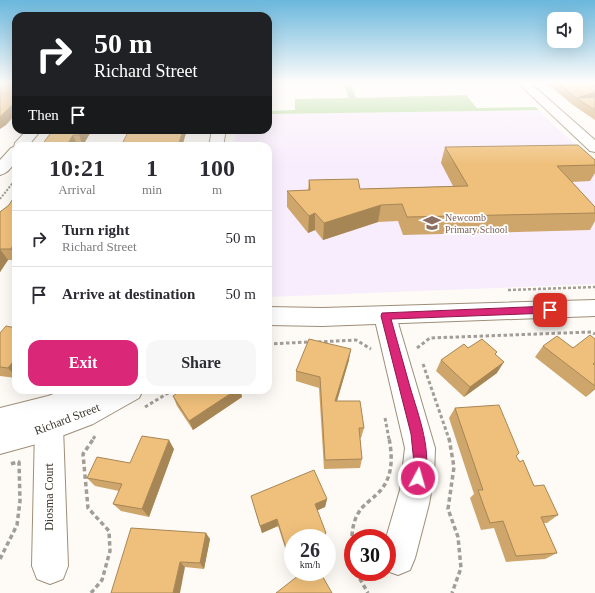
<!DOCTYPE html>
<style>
:root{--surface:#fff;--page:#f7f7f7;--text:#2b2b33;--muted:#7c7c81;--line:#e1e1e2;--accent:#db2777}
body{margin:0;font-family:Georgia,serif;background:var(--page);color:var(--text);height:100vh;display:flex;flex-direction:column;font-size:15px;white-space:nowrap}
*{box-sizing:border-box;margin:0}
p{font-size:13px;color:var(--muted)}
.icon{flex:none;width:22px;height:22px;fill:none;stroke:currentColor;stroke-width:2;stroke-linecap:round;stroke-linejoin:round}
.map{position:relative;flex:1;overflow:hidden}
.side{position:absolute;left:12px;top:142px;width:260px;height:252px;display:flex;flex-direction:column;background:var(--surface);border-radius:12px;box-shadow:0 4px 16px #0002}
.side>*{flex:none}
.top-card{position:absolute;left:12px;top:12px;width:260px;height:122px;border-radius:12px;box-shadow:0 4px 16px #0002;background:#202124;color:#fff;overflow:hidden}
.buttons{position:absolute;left:547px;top:12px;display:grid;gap:8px}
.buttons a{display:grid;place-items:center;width:36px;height:36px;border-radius:8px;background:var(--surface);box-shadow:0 4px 16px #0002;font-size:20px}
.speed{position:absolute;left:284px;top:529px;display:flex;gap:8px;font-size:20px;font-weight:700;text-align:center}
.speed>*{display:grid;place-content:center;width:52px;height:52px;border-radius:50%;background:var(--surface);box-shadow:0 4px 16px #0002;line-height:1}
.speed small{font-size:10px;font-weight:400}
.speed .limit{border:6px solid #d22;background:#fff;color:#111}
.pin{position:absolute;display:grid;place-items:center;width:34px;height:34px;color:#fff;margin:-17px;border-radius:8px;box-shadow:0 2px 6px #0006}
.me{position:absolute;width:44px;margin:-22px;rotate:6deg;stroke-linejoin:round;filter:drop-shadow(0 0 3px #0008)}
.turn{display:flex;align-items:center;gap:14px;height:84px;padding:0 16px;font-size:18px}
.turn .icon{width:52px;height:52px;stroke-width:2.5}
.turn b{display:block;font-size:28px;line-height:34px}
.then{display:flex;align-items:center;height:38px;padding:0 16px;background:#0003;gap:8px;font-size:15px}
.eta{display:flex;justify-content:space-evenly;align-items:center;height:68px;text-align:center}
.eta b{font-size:24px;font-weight:600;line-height:28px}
.primary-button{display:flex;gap:8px;margin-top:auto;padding:8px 16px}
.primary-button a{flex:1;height:46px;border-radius:12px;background:var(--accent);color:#fff;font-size:16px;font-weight:600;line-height:46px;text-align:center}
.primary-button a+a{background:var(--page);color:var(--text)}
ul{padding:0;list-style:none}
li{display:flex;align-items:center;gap:12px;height:56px;padding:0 16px;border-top:1px solid var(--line)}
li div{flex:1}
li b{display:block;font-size:15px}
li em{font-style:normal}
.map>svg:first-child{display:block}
.industrial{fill:#f8edfd}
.green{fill:#b1d896}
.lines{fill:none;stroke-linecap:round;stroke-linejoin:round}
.minor-casing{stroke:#9e8e78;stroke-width:2}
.tertiary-casing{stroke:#9e8e78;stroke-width:2}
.path-far3{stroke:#a29d96;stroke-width:2;stroke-dasharray:2 1.5;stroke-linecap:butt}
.path-far2{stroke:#a29d96;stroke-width:2.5;stroke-dasharray:3 2;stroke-linecap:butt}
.path-far1{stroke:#a29d96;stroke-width:3;stroke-dasharray:3.5 2.5;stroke-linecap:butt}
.path{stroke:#a29d96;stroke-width:3.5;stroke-dasharray:4.5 3;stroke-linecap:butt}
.minor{fill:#fff;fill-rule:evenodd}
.tertiary{fill:#fff;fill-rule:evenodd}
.wall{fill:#cea56a}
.shaded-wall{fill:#a78656}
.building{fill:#efc07b;stroke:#a78656}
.route{fill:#db2777;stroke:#8e194d}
.labels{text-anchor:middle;stroke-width:3.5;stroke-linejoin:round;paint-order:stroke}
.education-label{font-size:10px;fill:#785e54;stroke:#fff;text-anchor:start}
.near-street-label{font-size:12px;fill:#3b352b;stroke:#fff}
</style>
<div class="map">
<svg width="595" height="593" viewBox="0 0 595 593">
<rect width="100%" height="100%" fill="#fefbf6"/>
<!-- industrial -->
<path class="industrial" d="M538,110L595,163V284L268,297V146H234L236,130H268V114Z"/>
<!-- green -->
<path class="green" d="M344,82H350L356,98L466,95L477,108L535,107L539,110L268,114V111L295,110V99L348,98Z"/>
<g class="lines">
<!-- minor casing -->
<g class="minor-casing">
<g id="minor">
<path d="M517,82H529L595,140V152L590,151Z"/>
<path d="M212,130H226L223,146H209Z"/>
<path d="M385,307L393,310L396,316L435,448L434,476L429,504L415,558L410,570L398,575L387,571L386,538L400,490L405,448L374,316L377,310Z"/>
<path d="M49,414L59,417L63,427L68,566L63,579L50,584L37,579L32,566L35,427L39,417Z"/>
</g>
</g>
<!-- tertiary casing -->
<g class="tertiary-casing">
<g id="tertiary">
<path d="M27,130H41L28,146H16C16,159 14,171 0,175V160L11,148L14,147L15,143Z"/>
<path d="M595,300V316L322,326L268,325V307L322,308Z"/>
<path d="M65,390H143L139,398L93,424L51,440L0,454V408L48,396Z"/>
</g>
</g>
<!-- path-far3 -->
<path class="path-far3" d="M0,199L15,180"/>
<!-- path-far2 -->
<path class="path-far2" d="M508,290L595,287"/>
<!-- path-far1 -->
<g class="path-far1">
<path d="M318,342L356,340L371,349"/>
<path d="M268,344L309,342"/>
<path d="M417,348L430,338L591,332L595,334"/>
<path d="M423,364L449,439"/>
<path d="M145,407L173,390"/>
<path d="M385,418L389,439"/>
<path d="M93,439L96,435"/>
</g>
<!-- path -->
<g class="path">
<path d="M449,438L454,467L448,509L458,537L461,568L452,593"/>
<path d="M0,559L17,525L20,501L19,462L10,464"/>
<path d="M353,566C352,549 349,527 359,512C363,505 371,500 376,495C393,480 393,459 389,438"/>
<path d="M356,572L368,593"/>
<path d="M91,593L102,580L110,551L109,531L88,508L83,454L94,438"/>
</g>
<!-- minor -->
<use href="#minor" class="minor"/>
<!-- tertiary -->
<use href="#tertiary" class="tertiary"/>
</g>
<!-- wall -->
<g class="wall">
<path d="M545,82H595V120L573,105Z"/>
<path d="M53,130H92L83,145H77V146H41Z"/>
<path d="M129,130H187L182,146H121Z"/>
<path d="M445,147L595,160V173L590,181L572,182L595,207V221L590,230L403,235L398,221L378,222L323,240L315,230L308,233L287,207V191L308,190L309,180L360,189L453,186L441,163Z"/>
<path d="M16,194V260H8L0,272V212L9,205Z"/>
<path d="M16,328V378L0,376V333Z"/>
<path d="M595,339V389L586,397L535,357L543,346L573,348Z"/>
<path d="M468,348L497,352L495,355L497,373L464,397L436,371L441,360Z"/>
<path d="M349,360L337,401L364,428L361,438H360L362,459L360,468L324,469L319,388L296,381V371Z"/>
<path d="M173,396L242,397L193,430L177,406Z"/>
<path d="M455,408L519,453L516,457L534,486L558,515L547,523H544L557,553L545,559L506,562L494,528L481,530L470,498L474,494L449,418Z"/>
<path d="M174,449L149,517L121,511L113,504L119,491L95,486L87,478L130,463Z"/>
<path d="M251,496L327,499L325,507L317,510L288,557L278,526L262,533Z"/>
<path d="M131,528L210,539L204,569L185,567Z"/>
</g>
<!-- shaded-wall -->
<g class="shaded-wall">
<path d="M270,82V86L268,114V103Z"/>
<path d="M595,92V98H577Z"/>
<path d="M16,99V114L6,125L0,129V117Z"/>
<path d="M82,130H92L83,145L79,135Z"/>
<path d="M183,130H187L182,146H180L179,143Z"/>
<path d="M73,135L77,145V146H67V145Z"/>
<path d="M381,205L378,222L323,240L324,223Z"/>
<path d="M315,213V230L308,233L309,216Z"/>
<path d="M16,240V257L11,249Z"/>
<path d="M0,249L8,260L0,272Z"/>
<path d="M351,349L349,360L334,411L335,401Z"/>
<path d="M16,358V377L8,368Z"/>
<path d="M504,362L497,373L464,397L470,387Z"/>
<path d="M595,388V389L586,397Z"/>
<path d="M236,390H241L242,397L193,430L189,421Z"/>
<path d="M169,440L174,449L149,517L142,509Z"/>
<path d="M327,499L325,507L314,512L315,504Z"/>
<path d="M277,519L278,526L262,533L260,526Z"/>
<path d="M206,533L210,539L204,569L200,563Z"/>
<path d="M326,533L325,538H315Z"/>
<path d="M293,548V554L288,557L287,551Z"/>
<path d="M180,562L185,567L180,593H173Z"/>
</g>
<!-- building -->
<g class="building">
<path d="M0,82H16V99L14,101H16L0,117Z"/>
<path d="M268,82H269L268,103Z"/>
<path d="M557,82H595V92L577,98L595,97V110L576,98Z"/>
<path d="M53,130H82L79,135H73L67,145L41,146Z"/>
<path d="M129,130H183L179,143H168L165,146H121Z"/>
<path d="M578,145L595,160V165L557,166L595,207V213L407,217L402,204L381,205L324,223L315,213L309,216L287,191L310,190L309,180L358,179L360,189L468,186L445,147Z"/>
<path d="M16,194V240L11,249H0V212L9,205Z"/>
<path d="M6,326L16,328V358L8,368L0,367V333Z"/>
<path d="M590,335L595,339V362L593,364L595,365V386L543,346L557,336L573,348Z"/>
<path d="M309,339L351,349L335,401H360L364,428H359L362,459L325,460L320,377L296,371Z"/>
<path d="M482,339L497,352L495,354L504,362L470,387L441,360L464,344L468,348Z"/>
<path d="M182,390H236L189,421L173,396Z"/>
<path d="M499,405L519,453L516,456L520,462L523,460L534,486L544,485L558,515L541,517L557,553L516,556L503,521L490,523L478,490H483L455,408Z"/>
<path d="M142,436L169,440L142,509L113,504L122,484L87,478L97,457L130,463Z"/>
<path d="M314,470L327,499L315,504L326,533L315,538H293V548L287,551L277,519L260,526L251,496Z"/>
<path d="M131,528L206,533L200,563L180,562L173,593H111Z"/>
<path d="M303,572H320L332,593H276Z"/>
</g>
<!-- sky -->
<linearGradient id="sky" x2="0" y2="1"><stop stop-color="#6ab7dd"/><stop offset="0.5" stop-color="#fffdfb"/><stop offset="1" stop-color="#fffdfb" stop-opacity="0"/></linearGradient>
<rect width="595" height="165" fill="url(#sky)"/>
<!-- route -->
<path class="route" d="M550,306L555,310L550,313L391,319C397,342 404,364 410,387C418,414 434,455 423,482L418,484L414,482L412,478L414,463L411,434L381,316L382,313Z"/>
<!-- icons -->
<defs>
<g id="school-bare" transform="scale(1.38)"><path d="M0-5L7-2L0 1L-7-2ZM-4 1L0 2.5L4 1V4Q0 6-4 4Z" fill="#8d6e63" stroke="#fff" stroke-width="2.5" paint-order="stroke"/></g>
</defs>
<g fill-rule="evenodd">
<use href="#school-bare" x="432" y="223"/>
</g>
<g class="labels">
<!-- education labels -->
<g class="education-label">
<text x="445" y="221">Newcomb<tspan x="445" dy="12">Primary School</tspan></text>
</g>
<!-- near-street labels -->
<g class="near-street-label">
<text transform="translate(67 419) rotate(-21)" y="4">Richard Street</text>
<text transform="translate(49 497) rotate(-90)" y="4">Diosma Court</text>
</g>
</g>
</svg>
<div class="buttons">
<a><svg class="icon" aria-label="sound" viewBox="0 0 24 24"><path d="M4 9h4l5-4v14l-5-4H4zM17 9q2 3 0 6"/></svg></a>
</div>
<div class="speed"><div>26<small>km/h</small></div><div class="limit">30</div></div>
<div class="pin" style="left:550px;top:310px;background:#d93025"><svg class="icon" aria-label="arrive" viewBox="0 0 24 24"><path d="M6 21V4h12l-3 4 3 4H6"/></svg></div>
<svg class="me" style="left:418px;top:478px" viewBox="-20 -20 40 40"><circle r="17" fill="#db2777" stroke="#fff" stroke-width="3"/><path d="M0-11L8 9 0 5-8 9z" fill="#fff"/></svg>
<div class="top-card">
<div class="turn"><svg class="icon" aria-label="right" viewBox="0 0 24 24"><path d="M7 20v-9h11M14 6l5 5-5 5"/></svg><div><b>50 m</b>Richard Street</div></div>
<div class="then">Then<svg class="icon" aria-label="arrive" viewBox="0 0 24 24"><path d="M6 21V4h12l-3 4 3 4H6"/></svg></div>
</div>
<section class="side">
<div class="eta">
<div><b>10:21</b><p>Arrival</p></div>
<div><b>1</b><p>min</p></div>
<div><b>100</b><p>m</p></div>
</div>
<ul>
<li><svg class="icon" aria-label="right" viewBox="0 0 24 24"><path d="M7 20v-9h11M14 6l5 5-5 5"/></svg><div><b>Turn right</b><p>Richard Street</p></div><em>50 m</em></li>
<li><svg class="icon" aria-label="arrive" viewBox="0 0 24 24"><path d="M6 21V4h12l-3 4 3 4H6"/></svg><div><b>Arrive at destination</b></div><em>50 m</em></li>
</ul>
<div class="primary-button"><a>Exit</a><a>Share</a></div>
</section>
</div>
